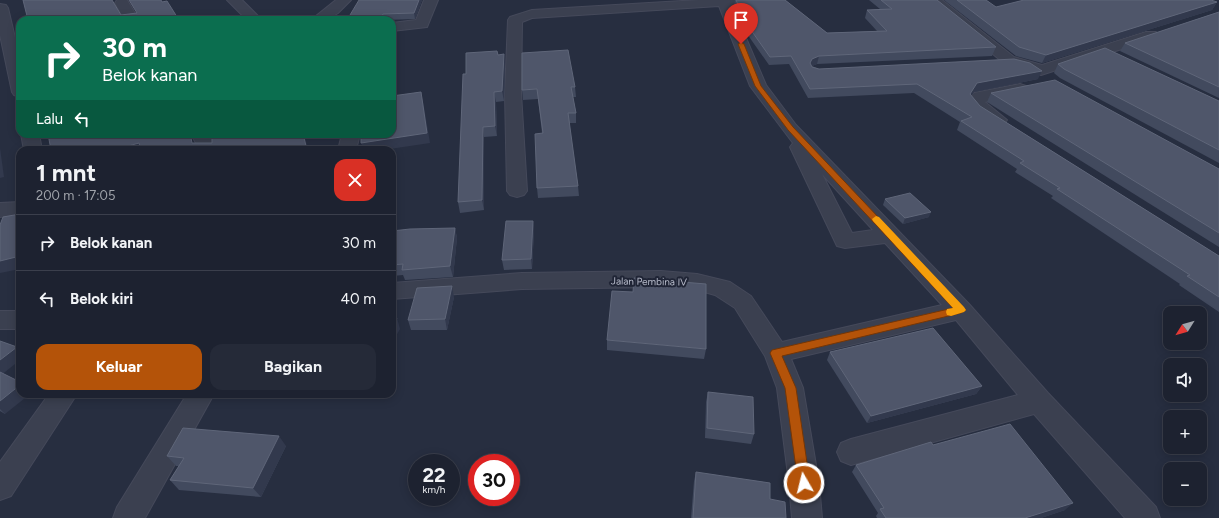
<!DOCTYPE html>
<html lang="id">
<meta charset="utf-8">
<style>
:root{--surface:#1d2230;--page:#252a38;--text:#f1f3f6;--muted:#a0a4ab;--line:#3b3f4c;--accent:#b45309}
body{margin:0;font-family:Figtree,sans-serif;background:var(--page);color:var(--text);height:100vh;display:flex;flex-direction:column;font-size:15px;white-space:nowrap}
*{box-sizing:border-box;margin:0}
p{font-size:13px;color:var(--muted)}
.icon{flex:none;width:22px;height:22px;fill:none;stroke:currentColor;stroke-width:2;stroke-linecap:round;stroke-linejoin:round}
.map{position:relative;flex:1;overflow:hidden}
.side{position:absolute;left:16px;top:146px;width:380px;height:252px;display:flex;flex-direction:column;background:var(--surface);border-radius:12px;box-shadow:0 2px 10px #0003,0 0 0 1px var(--line)}
.side>*{flex:none}
.banner{position:absolute;left:16px;top:16px;width:380px;height:122px;border-radius:12px;box-shadow:0 2px 10px #0003,0 0 0 1px var(--line);background:#0b6e4f;color:#fff;overflow:hidden}
.needle{width:26px;rotate:233deg}
.buttons{position:absolute;left:1163px;top:306px;display:grid;gap:8px}
.buttons a{display:grid;place-items:center;width:44px;height:44px;border-radius:8px;background:var(--surface);box-shadow:0 2px 10px #0003,0 0 0 1px var(--line);font-size:20px}
.speed{position:absolute;left:408px;top:454px;display:flex;gap:8px;font-size:20px;font-weight:700;text-align:center}
.speed>*{display:grid;place-content:center;width:52px;height:52px;border-radius:50%;background:var(--surface);box-shadow:0 2px 10px #0003,0 0 0 1px var(--line);line-height:1}
.speed small{font-size:10px;font-weight:400}
.speed .limit{border:6px solid #d22;background:#fff;color:#111}
.pin{position:absolute;display:grid;place-items:center;width:34px;height:34px;color:#fff;margin:-41px -17px;border-radius:50% 50% 50% 0;rotate:-45deg;box-shadow:0 0 4px #0007}
.pin .icon{rotate:45deg}
.me{position:absolute;width:44px;margin:-22px;rotate:352deg;stroke-linejoin:round;filter:drop-shadow(0 0 3px #0008)}
.turn{display:flex;align-items:center;gap:14px;height:84px;padding:0 20px;font-size:18px}
.turn .icon{width:52px;height:52px;stroke-width:2.5}
.turn b{display:block;font-size:28px;line-height:34px}
.then{display:flex;align-items:center;height:38px;padding:0 20px;background:#0003;gap:8px;font-size:15px}
.round{display:grid;place-items:center;flex:none;width:42px;height:42px;border-radius:12px;background:var(--page)}
.summary{display:flex;align-items:center;justify-content:space-between;height:68px;padding:0 20px}
h1{font-size:24px;font-weight:700;line-height:30px}
.action{display:flex;gap:8px;margin-top:auto;padding:8px 20px}
.action a{flex:1;height:46px;border-radius:12px;background:var(--accent);color:#fff;font-size:16px;font-weight:700;line-height:46px;text-align:center}
.action a+a{background:var(--page);color:var(--text)}
ul{padding:0;list-style:none}
li{display:flex;align-items:center;gap:12px;height:56px;padding:0 20px;border-top:1px solid var(--line)}
li div{flex:1}
li b{display:block;font-size:15px}
li em{font-style:normal}
.map>svg:first-child{display:block}
.lines{fill:none;stroke-linecap:round;stroke-linejoin:round}
.minor-casing{stroke:#45495a;stroke-width:2}
.minor{fill:#3b4050;fill-rule:evenodd}
.wall{fill:#424a5e}
.shaded-wall{fill:#32394d}
.building{fill:#4f566a;stroke:#5f6679}
.route{fill:#b45309;stroke:#753606}
.slow{fill:#f59e0b}
.labels{text-anchor:middle;stroke-width:4;stroke-linejoin:round;paint-order:stroke}
.street-label{font-size:10px;fill:#b8bccb;stroke:#202536}
</style>
<div class="map">
<svg width="1219" height="518" viewBox="0 0 1219 518">
<rect width="100%" height="100%" fill="#272e40"/>
<g class="lines">
<!-- minor casing -->
<g class="minor-casing">
<g id="minor">
<path d="M117,0H127L139,20H125L115,3Z"/>
<path d="M227,0H242L262,20H247Z"/>
<path d="M336,0H351L338,13L327,20H311Z"/>
<path d="M424,0H438L427,27L392,31V23L416,20Z"/>
<path d="M699,0H753L751,3L732,5L766,85L796,125L969,304L1048,393L1156,507L1160,518H1125L1034,414L851,465L841,461L837,452L841,443L851,439L1018,395L956,320L791,359L803,388L819,483L822,518H792L789,483L777,388L765,356L735,308L715,295L697,290L661,287L522,289L392,299V283L522,273L661,271L697,274L730,282L751,296L782,342L942,305L885,243L845,248L837,246L790,147L793,143L750,86L719,6L532,18L522,22L521,93L527,191L524,195L517,197L510,195L507,191L505,93L508,20L510,17L532,10ZM822,174L873,230L852,233Z"/>
<path d="M927,0H942L1014,57L1042,65L1146,32H1156L1158,35L1156,38L1041,75L1022,68L1005,64Z"/>
<path d="M0,4L6,5L8,8L20,59V97L14,95L12,92L0,35Z"/>
<path d="M1020,84L1026,86L1028,89L1026,92L985,102L1007,120L1004,124C989,127 976,113 968,102L974,93Z"/>
<path d="M21,134H39L42,150H24Z"/>
<path d="M191,134H209L215,145V150H197V145Z"/>
<path d="M342,134H360L356,150H338Z"/>
<path d="M20,202V214L0,217V203Z"/>
<rect x="0" y="311" width="20" height="18"/>
<path d="M49,394H77L11,496L0,500V462Z"/>
<path d="M187,394H214L145,518H113L117,507Z"/>
</g>
</g>
<!-- minor -->
<use href="#minor" class="minor"/>
</g>
<!-- wall -->
<g class="wall">
<path d="M359,0H422L415,19L384,20Z"/>
<path d="M735,0H785L827,33L877,31L865,18L867,10L880,9L869,0H937L996,47L992,56L817,64L812,66L819,69L1038,79L974,92L971,95L980,106L1219,256V312L1179,285L1180,284L1051,198L1053,196L1015,172L1017,169L957,130L960,122L914,93L808,98L789,64L769,65L745,31L734,6Z"/>
<path d="M944,0H986L996,7L1040,0L1217,2L1212,10L1042,63L1016,56Z"/>
<path d="M1219,12V98L1120,51L1125,43Z"/>
<path d="M498,55L505,64L504,101L496,102L497,136L484,137V210L460,213L458,202L466,74Z"/>
<path d="M1058,64L1219,101V163L1060,78L1054,73Z"/>
<path d="M575,87L576,97H573L576,113V123H569L578,186L579,196L538,198L537,188L542,133L538,99L523,100L522,90Z"/>
<path d="M991,93L1219,169V247L987,102Z"/>
<path d="M885,199L929,217L903,224L883,205Z"/>
<path d="M533,221L534,231L532,269L504,270L502,260Z"/>
<path d="M455,228L457,238L453,277L405,280L403,275L392,276V231Z"/>
<path d="M454,297L447,330H411L408,320Z"/>
<path d="M607,340L706,349L704,359L607,350Z"/>
<path d="M0,341L3,374L5,414L0,411Z"/>
<path d="M830,352L982,386L976,394L867,423L827,360Z"/>
<path d="M708,392L754,434L751,444L705,438L706,402Z"/>
<path d="M933,445L1065,510L1041,518H877L876,516L878,513L852,472L856,465Z"/>
<path d="M286,446L261,497L179,490L170,480L179,466H176L167,456Z"/>
<path d="M696,472L770,499L786,518H691L694,481Z"/>
</g>
<!-- shaded-wall -->
<g class="shaded-wall">
<path d="M419,0H422L415,19L414,13Z"/>
<path d="M1217,2L1212,10L1042,63L1046,55Z"/>
<path d="M383,14L384,20H380Z"/>
<path d="M504,54L505,64L504,101L502,91Z"/>
<path d="M819,56L817,64L810,67V63L812,59Z"/>
<path d="M1042,71L1038,79L974,92L967,103L970,94L977,83Z"/>
<path d="M421,92L423,101L430,143L383,150H364L361,143Z"/>
<path d="M494,92L496,102L497,136L495,126Z"/>
<path d="M483,127L484,137V210L482,200Z"/>
<path d="M303,134H304L308,150H307Z"/>
<path d="M139,143L143,150H114Z"/>
<path d="M0,148L4,177L0,178Z"/>
<path d="M931,212L929,217L903,224L905,218Z"/>
<path d="M533,221L534,231L532,269L531,259Z"/>
<path d="M455,228L457,238L453,277L450,266Z"/>
<path d="M20,256V269L0,273V261Z"/>
<path d="M452,286L454,297L447,330L445,319Z"/>
<path d="M397,318L400,329L392,343V326Z"/>
<path d="M17,347L20,350V360L0,376V360Z"/>
<path d="M20,385V394H30L5,414L0,409V401Z"/>
<path d="M982,386L976,394L867,423L871,416Z"/>
<path d="M279,436L286,446L261,497L253,488Z"/>
<path d="M1073,503L1065,510L1041,518H1025Z"/>
</g>
<!-- building -->
<g class="building">
<path d="M23,0H112L121,15L137,13L129,0H161L162,2L167,1L179,20H28Z"/>
<path d="M359,0H419L414,13L383,14L380,20H347Z"/>
<path d="M736,0H785L827,33L887,31L867,10L892,9L881,0H937L996,47L819,56L812,59L810,63L812,67L819,69L1014,59L1030,63L1042,71L977,83L970,94L980,106L1219,256V297L1187,276L1190,275L1057,189L1060,188L1020,163L1024,161L961,121L972,117L917,84L810,89L791,56L770,57L746,23Z"/>
<path d="M957,0H986L996,7L1024,0H1211L1217,2L1046,55L1019,47Z"/>
<path d="M1219,12V87L1125,43Z"/>
<path d="M1105,48L1219,101V150L1064,69L1058,64Z"/>
<path d="M568,50L575,87H571L576,113H568L578,186L537,188L535,134L543,133L537,89L522,90V53Z"/>
<path d="M497,51L498,55L504,54L502,91L494,92L495,126L483,127L482,200L458,202L463,74H466V53Z"/>
<path d="M1055,80L1219,169V233L991,93Z"/>
<path d="M421,92L427,133L361,143V134H392V96Z"/>
<path d="M48,134H190L191,138L192,143H212V136L211,134H257L258,136L263,134H303L307,150H141L139,143L114,150H51Z"/>
<path d="M910,193L931,212L905,218L885,199Z"/>
<path d="M20,214V256L0,261V225L3,217Z"/>
<path d="M506,221H533L531,259L502,260Z"/>
<path d="M455,228L450,266L402,270L403,264L392,265V231L410,229Z"/>
<path d="M634,278L706,284V349L607,340L612,291L633,292Z"/>
<path d="M452,286L445,319L408,320L417,288Z"/>
<path d="M392,317L397,318L392,326Z"/>
<path d="M933,328L982,386L871,416L830,352Z"/>
<path d="M0,341L17,347L0,360Z"/>
<path d="M0,372L20,382V385L0,401Z"/>
<path d="M708,392L753,397L754,434L707,428Z"/>
<path d="M1010,424L1073,503L1025,518H886L880,509L884,508L856,465L931,442L933,445Z"/>
<path d="M183,428L279,436L253,488L170,480L184,458L167,456Z"/>
<path d="M696,472L770,483V499L785,502L786,518H693Z"/>
</g>
<!-- route -->
<path class="route" d="M741,42L744,44L761,86L793,127L966,310L961,313L782,356L796,388L810,483L808,487L804,488L800,487L798,483L785,388L770,353L772,350L953,308L788,130L755,86L738,44Z"/>
<!-- slow -->
<path class="slow" d="M876,216L879,217L964,307L966,310L964,312L951,316L947,315L946,312L947,309L953,308L873,221L872,219Z"/>
<g class="labels">
<!-- street labels -->
<g class="street-label">
<text transform="translate(649 281) rotate(1)" y="4">Jalan Pembina IV</text>
</g>
</g>
</svg>
<div class="buttons">
<a><svg class="needle" viewBox="-14 -14 28 28"><path d="M0-13l5 13h-10z" fill="#e53935"/><path d="M0 13l5-13h-10z" fill="#a0a4ab"/></svg></a>
<a><svg class="icon" aria-label="sound" viewBox="0 0 24 24"><path d="M4 9h4l5-4v14l-5-4H4zM17 9q2 3 0 6"/></svg></a>
<a>+</a>
<a>−</a>
</div>
<div class="speed"><div>22<small>km/h</small></div><div class="limit">30</div></div>
<div class="pin" style="left:741px;top:44px;background:#d93025"><svg class="icon" aria-label="arrive" viewBox="0 0 24 24"><path d="M6 21V4h12l-3 4 3 4H6"/></svg></div>
<svg class="me" style="left:804px;top:483px" viewBox="-20 -20 40 40"><circle r="17" fill="#b45309" stroke="#fff" stroke-width="3"/><path d="M0-11L8 9 0 5-8 9z" fill="#fff"/></svg>
<div class="banner">
<div class="turn"><svg class="icon" aria-label="right" viewBox="0 0 24 24"><path d="M7 20v-9h11M14 6l5 5-5 5"/></svg><div><b>30 m</b>Belok kanan</div></div>
<div class="then">Lalu<svg class="icon" aria-label="left" viewBox="0 0 24 24"><path d="M17 20v-9H6M10 6l-5 5 5 5"/></svg></div>
</div>
<section class="side">
<div class="summary"><div><h1>1 mnt</h1><p>200 m · 17:05</p></div><a class="round" style="background:#d93025;color:#fff"><svg class="icon" aria-label="close" viewBox="0 0 24 24"><path d="M6 6l12 12M18 6L6 18"/></svg></a></div>
<ul>
<li><svg class="icon" aria-label="right" viewBox="0 0 24 24"><path d="M7 20v-9h11M14 6l5 5-5 5"/></svg><div><b>Belok kanan</b></div><em>30 m</em></li>
<li><svg class="icon" aria-label="left" viewBox="0 0 24 24"><path d="M17 20v-9H6M10 6l-5 5 5 5"/></svg><div><b>Belok kiri</b></div><em>40 m</em></li>
</ul>
<div class="action"><a>Keluar</a><a>Bagikan</a></div>
</section>
</div>
